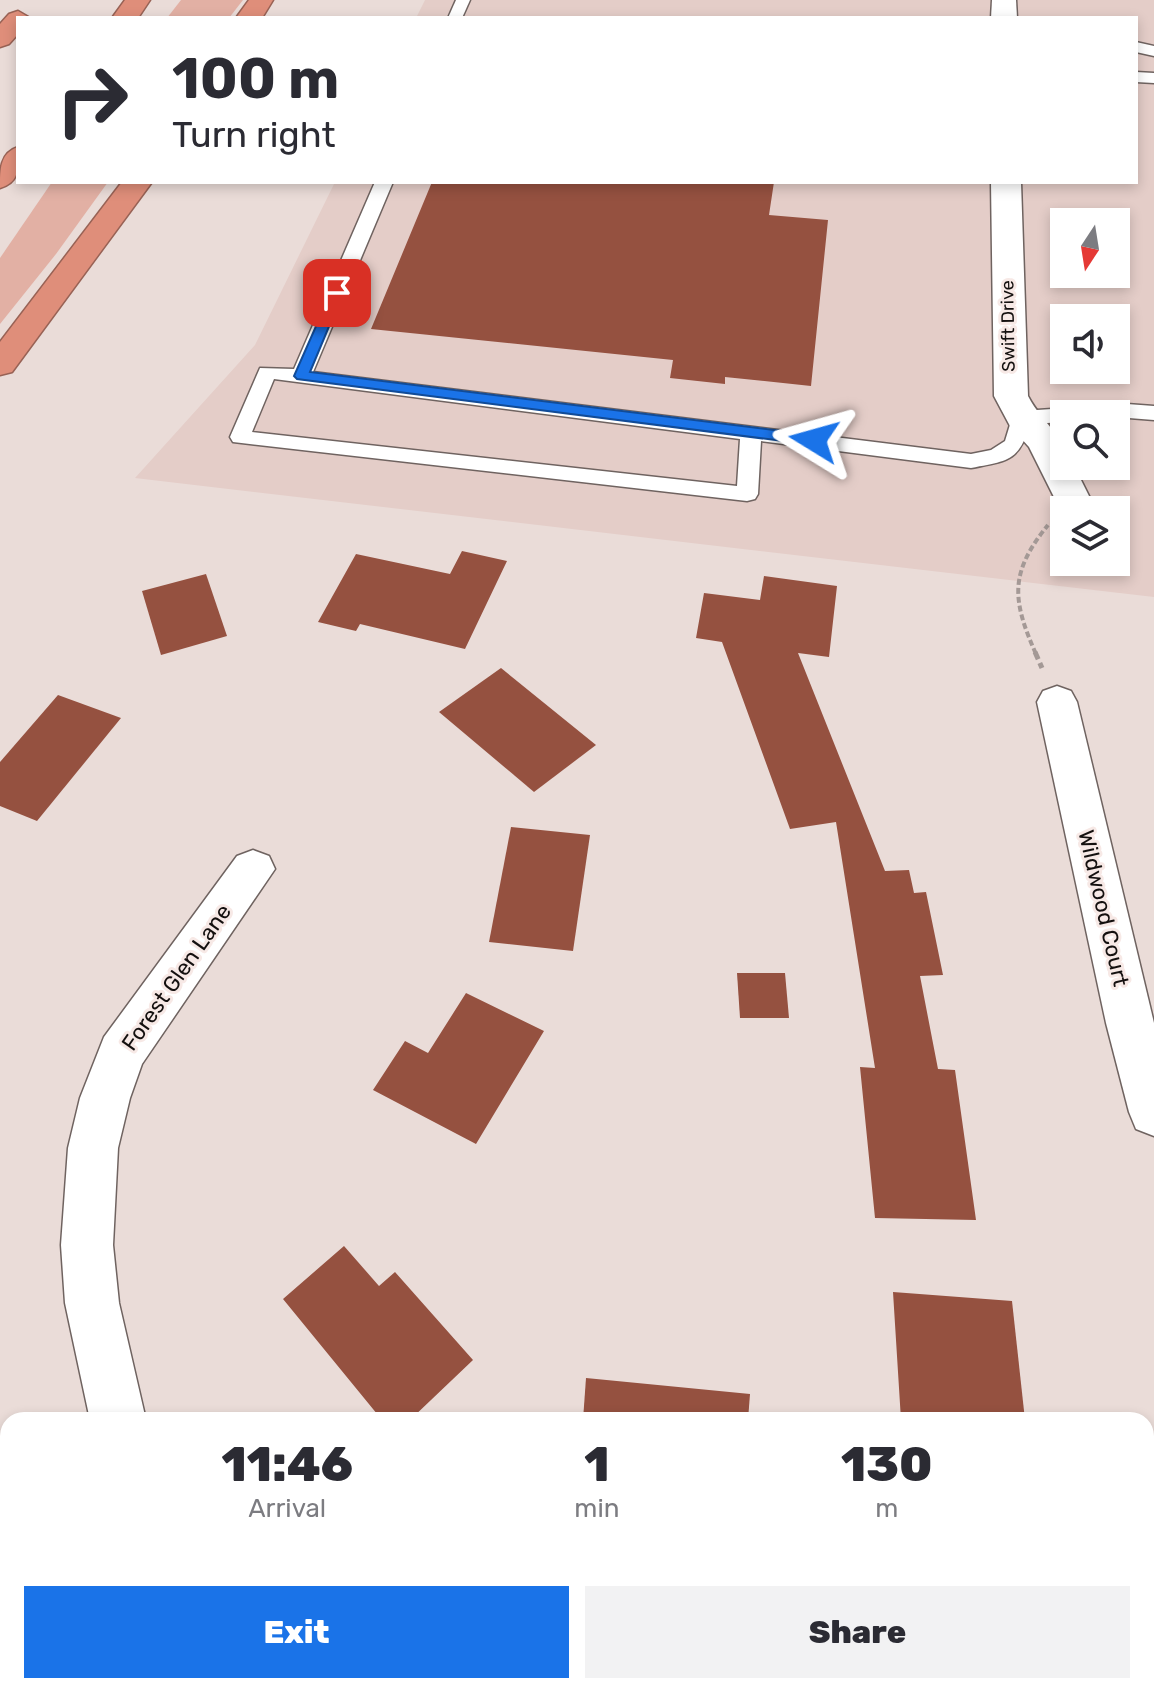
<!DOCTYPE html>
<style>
:root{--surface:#fff;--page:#f2f2f3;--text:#2b2b33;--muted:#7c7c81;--accent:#1a73e8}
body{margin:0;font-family:Rubik,sans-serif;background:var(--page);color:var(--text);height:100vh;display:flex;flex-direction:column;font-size:30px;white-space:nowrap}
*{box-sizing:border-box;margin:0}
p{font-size:26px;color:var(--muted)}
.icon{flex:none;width:44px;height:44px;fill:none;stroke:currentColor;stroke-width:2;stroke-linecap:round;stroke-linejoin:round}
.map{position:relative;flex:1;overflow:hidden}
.details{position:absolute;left:0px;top:1412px;width:1154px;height:282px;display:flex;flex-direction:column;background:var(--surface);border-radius:24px 24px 0 0;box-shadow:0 4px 12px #0003}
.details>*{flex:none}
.top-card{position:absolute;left:16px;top:16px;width:1122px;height:168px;border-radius:0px;box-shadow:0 4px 12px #0003;background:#fff;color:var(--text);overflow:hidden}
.needle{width:52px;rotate:192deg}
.buttons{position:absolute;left:1050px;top:208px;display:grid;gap:16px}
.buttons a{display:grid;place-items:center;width:80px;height:80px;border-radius:0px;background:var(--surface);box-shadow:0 4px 12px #0003;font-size:40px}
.pin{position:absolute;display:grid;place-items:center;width:68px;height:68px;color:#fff;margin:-34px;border-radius:16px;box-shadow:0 4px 12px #0006}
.me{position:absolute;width:88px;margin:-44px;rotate:278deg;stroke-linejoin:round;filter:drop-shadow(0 0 6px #0008)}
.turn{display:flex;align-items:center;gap:28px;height:168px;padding:0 24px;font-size:36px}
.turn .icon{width:104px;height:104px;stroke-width:2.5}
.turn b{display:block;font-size:56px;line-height:68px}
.eta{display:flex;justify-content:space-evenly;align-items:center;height:136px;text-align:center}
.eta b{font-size:48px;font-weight:800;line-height:56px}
.action{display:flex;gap:16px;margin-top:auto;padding:16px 24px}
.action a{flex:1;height:92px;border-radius:0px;background:var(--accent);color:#fff;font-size:32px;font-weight:800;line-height:92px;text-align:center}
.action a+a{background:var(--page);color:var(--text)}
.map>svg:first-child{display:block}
.built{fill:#e4cdc8;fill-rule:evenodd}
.green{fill:#e2b0a4}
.building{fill:#955140}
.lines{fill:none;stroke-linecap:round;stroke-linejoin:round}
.lane-casing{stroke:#6f6360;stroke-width:3}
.street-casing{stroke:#6f6360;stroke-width:3}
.highway-casing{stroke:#986255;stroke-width:3}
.path-far2{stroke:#a49996;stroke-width:4;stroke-dasharray:6 3;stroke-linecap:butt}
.path-far1{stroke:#a49996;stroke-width:5;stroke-dasharray:8 4;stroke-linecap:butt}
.path{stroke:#a49996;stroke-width:6;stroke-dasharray:10 5;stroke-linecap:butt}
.lane{fill:#fff;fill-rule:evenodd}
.street{fill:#fff;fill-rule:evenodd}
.highway{fill:#df8e7a;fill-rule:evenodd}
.route{fill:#1a73e8;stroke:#114b97;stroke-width:2}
.labels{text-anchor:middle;stroke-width:6;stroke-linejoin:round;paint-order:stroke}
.far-street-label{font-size:18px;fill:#14100f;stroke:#f7e9e6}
.street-label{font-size:22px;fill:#14100f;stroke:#f7e9e6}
</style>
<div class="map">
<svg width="1154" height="1693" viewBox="0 0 1154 1693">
<rect width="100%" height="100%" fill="#eadcd8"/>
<!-- built -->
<path class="built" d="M425,0H1154V597L135,478L255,345L335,182H1136V18H416ZM1064,222H1116V274H1064ZM1064,318H1116V370H1064ZM1064,414H1116V466H1064ZM1064,510H1116V562H1064Z"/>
<!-- green -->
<g class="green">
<path d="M181,0H243L229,18H167Z"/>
<path d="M52,182H108L56,254L0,324V258Z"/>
</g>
<!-- building -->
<g class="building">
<path d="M432,182H774L769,215L828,220L811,386L725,377V384L670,378L673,360L371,329Z"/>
<path d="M462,551L507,561L465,649L360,624L356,631L318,622L356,554L450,574Z"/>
<path d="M206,574L227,636L161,655L142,591Z"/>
<path d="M764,576L837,586L829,657L798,653L885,871L909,870L914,893L926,892L943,975L920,976L938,1069L955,1070L976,1220L875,1218L860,1067L875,1068L836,822L790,829L722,642L696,638L704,593L760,600Z"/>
<path d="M501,668L596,745L534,792L439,712Z"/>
<path d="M58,695L121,718L37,821L0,806V762Z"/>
<path d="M511,827L590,835L573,951L489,942Z"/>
<path d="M737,973H785L789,1018H740Z"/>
<path d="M466,993L544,1031L476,1144L373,1090L405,1041L428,1053Z"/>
<path d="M344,1246L379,1286L395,1272L473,1360L410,1420H382L283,1299Z"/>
<path d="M893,1292L1012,1301L1025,1420H901Z"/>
<path d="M586,1378L750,1394L748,1420H583Z"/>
</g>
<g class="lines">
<!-- lane casing -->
<g class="lane-casing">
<g id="lane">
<path d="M456,0H470L462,18H448Z"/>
<path d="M1136,42L1154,46V56L1136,52Z"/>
<path d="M1136,72L1154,73V83L1136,82Z"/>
<path d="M375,182H393L313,372L971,454L991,450L1005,441L1012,418L1022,411L1127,404L1154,406V420L1116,417V414H1064V422L1030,424C1019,462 1007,461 971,468L761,441L758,494L755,499L747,501L233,442L230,437L260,368L294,369ZM274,379L740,439L737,486L252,432Z"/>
</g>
</g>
<!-- street casing -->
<g class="street-casing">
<g id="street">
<path d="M992,0H1016L1017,18H991Z"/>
<path d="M991,182H1021L1028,396C1043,425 1064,431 1064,466H1074L1091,500L1081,510L1060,509L1029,447L1010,426L994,396Z"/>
<path d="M1057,686L1071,691L1077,702L1154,1023V1136L1136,1129L1129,1112L1106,1023L1037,702L1043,691Z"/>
<path d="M253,850L269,856L275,869L142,1064L130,1098L118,1148L113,1245L119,1303L146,1420H90L65,1303L61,1245L68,1148L80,1098L104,1037L237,856Z"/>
<path d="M330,1686H401L404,1693H332Z"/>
</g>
</g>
<!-- highway casing -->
<g class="highway-casing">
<g id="highway">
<path d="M125,0H150L138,18H112Z"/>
<path d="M249,0H273L262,18H236Z"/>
<path d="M18,11L30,18H18V34L9,44L0,47V24L9,14Z"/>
<path d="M18,147C18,166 21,182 0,188C0,169 0,153 18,147Z"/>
<path d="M122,182H152L12,372L0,375V342Z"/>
</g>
</g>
<!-- path-far2 -->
<path class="path-far2" d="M1036,654C1012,600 1009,573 1048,525"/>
<!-- path-far1 -->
<path class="path-far1" d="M1035,652L1042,668"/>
<!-- path -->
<path class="path" d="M292,1693L296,1686"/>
<!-- lane -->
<use href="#lane" class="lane"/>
<!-- street -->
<use href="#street" class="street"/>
<!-- highway -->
<use href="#highway" class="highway"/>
</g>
<!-- route -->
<path class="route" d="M332,290L343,293L310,372L814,435L821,440L814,445L297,379L294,376Z"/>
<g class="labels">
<!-- far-street labels -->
<g class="far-street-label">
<text transform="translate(1008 326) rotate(-91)" y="6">Swift Drive</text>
</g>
<!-- street labels -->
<g class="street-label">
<text transform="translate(1104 908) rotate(77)" y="8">Wildwood Court</text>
<text transform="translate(176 977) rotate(-55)" y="8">Forest Glen Lane</text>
</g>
</g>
</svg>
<div class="buttons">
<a><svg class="needle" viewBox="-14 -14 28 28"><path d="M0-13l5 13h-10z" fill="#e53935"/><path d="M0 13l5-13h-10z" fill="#7c7c81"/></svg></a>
<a><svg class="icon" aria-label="sound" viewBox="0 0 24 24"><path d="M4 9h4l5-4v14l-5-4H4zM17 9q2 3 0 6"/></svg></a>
<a><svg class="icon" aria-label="search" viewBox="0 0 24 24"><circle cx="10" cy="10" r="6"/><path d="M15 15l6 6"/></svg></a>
<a><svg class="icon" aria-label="layers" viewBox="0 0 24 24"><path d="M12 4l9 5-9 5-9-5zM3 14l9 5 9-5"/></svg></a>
</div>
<div class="pin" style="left:337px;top:293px;background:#d93025"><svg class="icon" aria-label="arrive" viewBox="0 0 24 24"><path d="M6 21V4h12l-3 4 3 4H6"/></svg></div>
<svg class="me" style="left:814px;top:440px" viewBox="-20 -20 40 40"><path d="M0-17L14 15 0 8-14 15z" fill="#1a73e8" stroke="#fff" stroke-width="4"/></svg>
<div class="top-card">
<div class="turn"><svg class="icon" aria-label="right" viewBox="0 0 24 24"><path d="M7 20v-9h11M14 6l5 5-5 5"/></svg><div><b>100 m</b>Turn right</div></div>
</div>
<section class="details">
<div class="eta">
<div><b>11:46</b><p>Arrival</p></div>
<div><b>1</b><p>min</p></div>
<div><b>130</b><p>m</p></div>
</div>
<div class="action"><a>Exit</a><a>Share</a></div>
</section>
</div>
